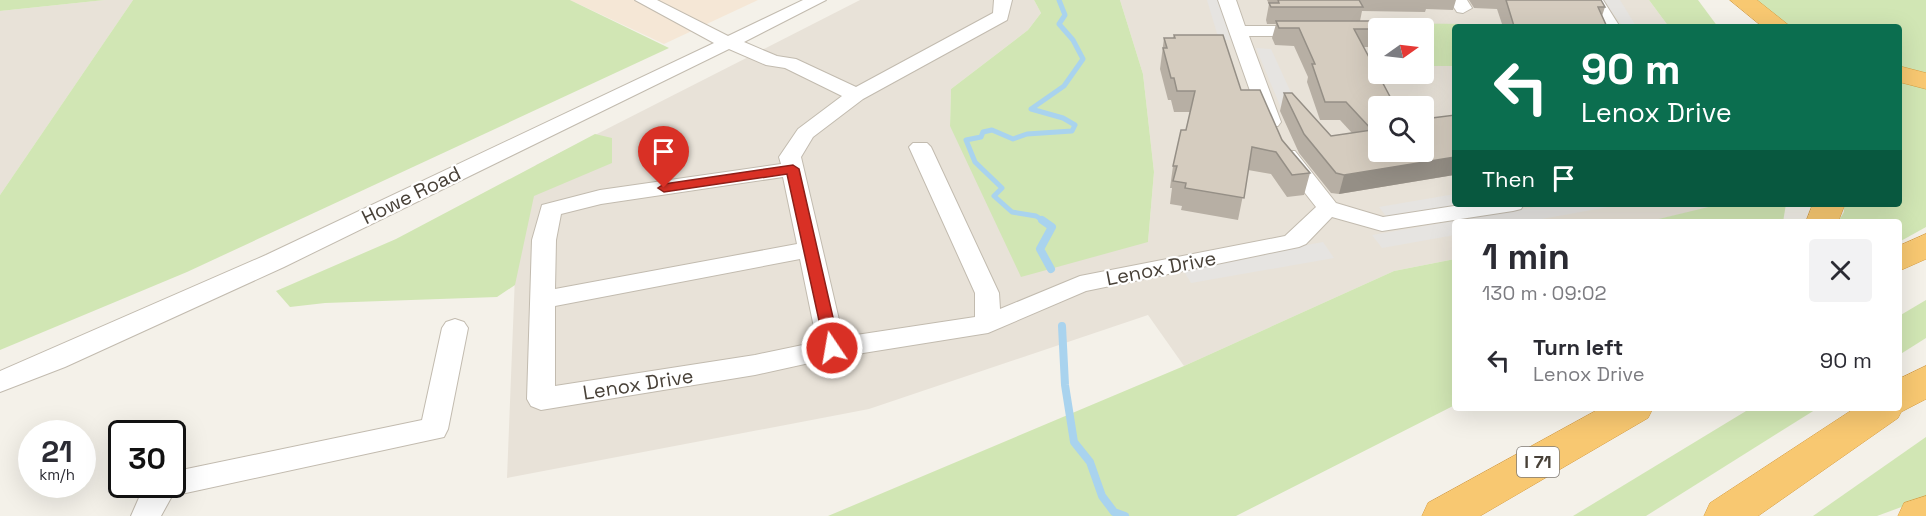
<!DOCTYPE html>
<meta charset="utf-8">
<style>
:root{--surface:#fff;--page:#f2f2f3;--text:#2b2b33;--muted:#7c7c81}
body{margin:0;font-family:"Space Grotesk",sans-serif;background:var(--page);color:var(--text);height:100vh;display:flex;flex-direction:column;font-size:22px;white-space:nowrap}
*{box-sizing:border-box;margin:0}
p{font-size:20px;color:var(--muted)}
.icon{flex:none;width:33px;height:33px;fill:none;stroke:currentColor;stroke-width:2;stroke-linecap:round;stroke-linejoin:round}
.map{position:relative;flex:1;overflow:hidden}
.sheet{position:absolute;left:1452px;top:219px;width:450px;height:192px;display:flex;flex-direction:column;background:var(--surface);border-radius:6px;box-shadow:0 6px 24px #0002}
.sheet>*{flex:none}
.banner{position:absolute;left:1452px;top:24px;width:450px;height:183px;border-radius:6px;box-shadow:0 6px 24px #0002;background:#0b6e4f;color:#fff;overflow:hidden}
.needle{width:39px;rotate:76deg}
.controls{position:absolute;left:1368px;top:18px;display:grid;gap:12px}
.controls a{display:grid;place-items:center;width:66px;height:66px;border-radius:6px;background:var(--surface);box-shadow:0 6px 24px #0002;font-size:30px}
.speed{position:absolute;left:18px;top:420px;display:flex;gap:12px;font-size:30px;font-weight:700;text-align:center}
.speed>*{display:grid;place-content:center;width:78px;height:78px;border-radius:50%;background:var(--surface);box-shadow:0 6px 24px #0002;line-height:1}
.speed small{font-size:15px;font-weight:400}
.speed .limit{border:3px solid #111;border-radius:9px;background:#fff;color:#111}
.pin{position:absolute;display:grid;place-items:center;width:51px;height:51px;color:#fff;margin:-62px -26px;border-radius:50% 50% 50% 0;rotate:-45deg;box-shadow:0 0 6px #0007}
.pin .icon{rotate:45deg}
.me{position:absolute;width:66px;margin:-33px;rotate:348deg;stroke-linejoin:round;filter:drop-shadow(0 0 4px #0008)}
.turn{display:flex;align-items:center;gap:21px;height:126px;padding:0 30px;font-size:27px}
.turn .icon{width:78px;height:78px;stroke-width:2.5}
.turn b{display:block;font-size:42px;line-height:51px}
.then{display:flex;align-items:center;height:57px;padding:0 30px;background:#0003;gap:12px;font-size:22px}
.round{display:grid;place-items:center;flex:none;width:63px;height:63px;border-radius:6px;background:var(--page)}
.summary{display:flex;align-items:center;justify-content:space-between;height:102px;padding:0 30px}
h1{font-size:36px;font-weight:600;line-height:45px}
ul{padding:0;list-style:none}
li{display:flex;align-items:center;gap:18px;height:78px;padding:0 30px}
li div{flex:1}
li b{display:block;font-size:22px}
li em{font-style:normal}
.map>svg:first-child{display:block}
.residential{fill:#e8e2d8;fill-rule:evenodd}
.commercial{fill:#f5e7d6}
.green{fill:#d1e6b4}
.parking{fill:#e6e4e1}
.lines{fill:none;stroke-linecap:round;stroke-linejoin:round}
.stream-far1{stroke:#a9d3ee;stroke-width:5}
.stream{stroke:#a9d3ee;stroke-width:8}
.minor-casing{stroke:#c2bbaf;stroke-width:2}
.highway-casing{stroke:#d79d40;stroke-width:1}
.minor{fill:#fff;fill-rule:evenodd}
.highway{fill:#f8c871;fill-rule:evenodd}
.wall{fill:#b7afa4}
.shaded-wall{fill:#958f86}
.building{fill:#d5ccbf;stroke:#958f86;stroke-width:1.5}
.route{fill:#d93025;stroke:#8d1f18;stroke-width:1.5}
.labels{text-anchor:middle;stroke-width:4.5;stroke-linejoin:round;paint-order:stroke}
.shield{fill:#fff;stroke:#7f7a74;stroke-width:1.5}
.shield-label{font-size:18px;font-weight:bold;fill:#484138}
.street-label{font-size:20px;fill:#484138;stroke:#fff}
</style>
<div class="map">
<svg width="1926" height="516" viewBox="0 0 1926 516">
<rect width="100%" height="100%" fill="#f4f1e9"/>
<!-- residential -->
<g class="residential">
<path d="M105,0H133L0,195V11Z"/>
<path d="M860,0H1034L1041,13L1028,30L951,89L950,126L1148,242L1154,172L1143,74L1120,0H1649L1669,27H1455V204L1721,205L1646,222H1455V259L1394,271L1184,366L1148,315L869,409L507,478L517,225L536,165ZM1378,28H1424V74H1378ZM1378,106H1424V152H1378Z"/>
</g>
<!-- commercial -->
<path class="commercial" d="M570,0H758L664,44Z"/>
<!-- green -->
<g class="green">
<path d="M0,0H105L0,11Z"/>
<path d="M133,0H570L669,48L187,272L0,350V195Z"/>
<path d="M1034,0H1120L1143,74L1154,172L1148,242L1021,277L950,126L951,89L1028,30L1041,13Z"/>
<path d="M1649,0H1698L1718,27H1669Z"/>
<path d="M1753,0H1926V77L1899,71V27H1790Z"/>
<path d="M1378,23L1465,24L1467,27H1455V66H1424V28H1381Z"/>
<path d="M1899,79L1926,86V227L1899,242V222H1838L1844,212V204H1899Z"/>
<path d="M595,134L612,138V163L534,196L515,285L497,297L325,303L290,307L276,291L396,239Z"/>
<path d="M1721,204H1786L1783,222H1646Z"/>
<path d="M1455,259V405L1236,516H828L1184,366L1394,271Z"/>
<path d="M1926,300V338L1899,355V316Z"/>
<path d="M1751,408H1818L1646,516H1573Z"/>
<path d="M1926,437V498L1877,516H1813Z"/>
</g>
<!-- parking -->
<g class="parking">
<path d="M1207,0H1221L1234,40H1219Z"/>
<path d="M1602,0H1620L1636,26L1622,25Z"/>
<path d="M1256,48L1271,49L1298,108H1281Z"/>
<path d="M1455,194V204H1471L1388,219L1379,207Z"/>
<path d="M1553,204H1625L1525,222H1455V235L1382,248L1372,235Z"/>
<path d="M1323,242L1334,258L1191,283L1182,268Z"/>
</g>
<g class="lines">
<!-- stream-far1 -->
<path class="stream-far1" d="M1044,221L1036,216L1012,212L994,196L1002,188L975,162L966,140L981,137L983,132L992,130L1013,139L1027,134L1072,131L1075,125L1063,118L1031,109L1064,86L1083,59L1073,40L1059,24L1065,15L1059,0"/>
<!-- stream -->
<g class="stream">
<path d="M1042,220L1052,227L1040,249L1051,269"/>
<path d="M1062,326L1065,385L1074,442L1090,462L1102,496L1114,512L1125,516"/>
</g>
<!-- minor casing -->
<g class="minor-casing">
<g id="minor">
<path d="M635,0H657L728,36L803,0H826L744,42L777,56L796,59L856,87L993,13L994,0H1012L1007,20L863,99L813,137L801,157L843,337L975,317V293L909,147L913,143H927L931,147L999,293L1000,309L1080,276L1285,236L1316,207L1276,156L1279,151H1295L1336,203L1383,217L1467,204H1524L1521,209L1513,211L1382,231L1332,217L1306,244L1299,247L1086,291L988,333L832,358L755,375L541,410L531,406L527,399L532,240L542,205L600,190L781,164L779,157L798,129L842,96L785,68L766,65L729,49L284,267L65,367L0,392V371L266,255L714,43ZM783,177L797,244L555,289L556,240L561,214L601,204ZM800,259L817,342L755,355L555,386V306Z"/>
<path d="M1218,0H1236L1245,26H1305L1314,31L1305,36H1249L1281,122L1278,126H1264L1261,122Z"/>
<path d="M1449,0H1467L1472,8L1463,13L1457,12Z"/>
<path d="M1585,0H1603L1620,27H1602Z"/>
<path d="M455,319L464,322L468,328L448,429L444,437L172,496L161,516H131L145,484H172V472L422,420L442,328L446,322Z"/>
</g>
</g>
<!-- highway casing -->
<g class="highway-casing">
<g id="highway">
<path d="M1730,0H1757L1791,27H1763Z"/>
<path d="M1899,66L1926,73V89L1899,82Z"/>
<path d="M1813,204H1845L1838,222H1806Z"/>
<path d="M1926,234V259L1899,271V246Z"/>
<path d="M1926,366V399L1901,412L1898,418L1758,516H1704L1710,503L1855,408H1899V379Z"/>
<path d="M1601,408H1653L1648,418L1480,516H1422L1428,503Z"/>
<path d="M1926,496V516H1898L1904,503Z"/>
</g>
</g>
<!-- minor -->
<use href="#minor" class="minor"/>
<!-- highway -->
<use href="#highway" class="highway"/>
</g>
<!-- wall -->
<g class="wall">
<path d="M1267,0H1456L1453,10L1426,9L1425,12L1362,11L1360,21L1376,29L1371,47H1363L1378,152L1455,115V175H1454L1339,194L1331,193L1299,153L1280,111L1284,93L1331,136L1352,133L1340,120H1320L1307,82L1308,77L1294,46L1275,45L1272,38L1276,24H1267L1266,20L1269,4Z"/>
<path d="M1469,0H1601L1605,7L1602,16L1607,27H1503L1497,9L1474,8Z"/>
<path d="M1174,35L1241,90L1310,173L1304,195L1287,197L1271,174L1248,170L1238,220L1181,210L1182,206L1170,204L1172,188H1170L1173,166L1186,130L1190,112H1174L1171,100H1168L1160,69L1164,38H1173Z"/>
</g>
<!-- shaded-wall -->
<path class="shaded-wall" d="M1455,157L1454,175L1339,194L1344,175Z"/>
<!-- building -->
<g class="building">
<path d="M1278,0H1359L1363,7H1271L1269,3H1279Z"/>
<path d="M1506,0H1601L1605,7H1598L1607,27H1521L1514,26Z"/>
<path d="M1276,21H1371L1376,29H1354L1395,106H1378V152H1424V119L1455,115V157L1344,175L1336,173L1304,134L1284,93H1292L1331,136L1372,130L1346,102H1325L1312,64H1315L1299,28H1279Z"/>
<path d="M1174,35H1223L1241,90H1260L1282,140L1310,173L1292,175L1276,152L1252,147L1244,198L1185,188L1186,183L1173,181L1177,166H1173L1181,130H1186L1195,91H1177L1174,78H1171L1163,48H1167L1164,38H1175Z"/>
</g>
<!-- route -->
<path class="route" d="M793,165L799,169L840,348L832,354L825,348L787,174L664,192L658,188L664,184Z"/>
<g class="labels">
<!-- shield labels -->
<rect class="shield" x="1517" y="447" width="42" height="30" rx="4.5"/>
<g class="shield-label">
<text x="1538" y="468">I 71</text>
</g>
<!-- street labels -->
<g class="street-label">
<text transform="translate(411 195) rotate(-26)" y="7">Howe Road</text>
<text transform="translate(1161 268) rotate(-11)" y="7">Lenox Drive</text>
<text transform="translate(638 384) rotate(-9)" y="7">Lenox Drive</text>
</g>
</g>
</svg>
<div class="controls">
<a><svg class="needle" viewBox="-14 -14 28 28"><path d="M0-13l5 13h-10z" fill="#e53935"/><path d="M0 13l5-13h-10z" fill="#7c7c81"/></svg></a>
<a><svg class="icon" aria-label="search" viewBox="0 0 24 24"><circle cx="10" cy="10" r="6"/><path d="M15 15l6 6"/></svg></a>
</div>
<div class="speed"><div>21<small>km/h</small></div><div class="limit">30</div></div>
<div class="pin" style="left:664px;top:188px;background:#d93025"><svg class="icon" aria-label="arrive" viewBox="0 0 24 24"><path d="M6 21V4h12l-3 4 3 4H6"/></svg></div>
<svg class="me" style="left:832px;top:348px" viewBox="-20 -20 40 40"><circle r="17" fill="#d93025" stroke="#fff" stroke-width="3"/><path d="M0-11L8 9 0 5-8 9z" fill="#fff"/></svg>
<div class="banner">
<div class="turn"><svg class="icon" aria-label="left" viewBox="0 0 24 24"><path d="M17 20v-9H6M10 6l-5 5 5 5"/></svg><div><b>90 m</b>Lenox Drive</div></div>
<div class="then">Then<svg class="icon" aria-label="arrive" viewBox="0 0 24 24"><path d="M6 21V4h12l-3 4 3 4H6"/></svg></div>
</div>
<section class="sheet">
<div class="summary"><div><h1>1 min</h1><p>130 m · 09:02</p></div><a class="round"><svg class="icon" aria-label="close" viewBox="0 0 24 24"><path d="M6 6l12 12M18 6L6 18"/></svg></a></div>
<ul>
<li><svg class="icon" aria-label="left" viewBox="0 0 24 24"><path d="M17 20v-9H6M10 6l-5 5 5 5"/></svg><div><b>Turn left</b><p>Lenox Drive</p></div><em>90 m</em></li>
</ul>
</section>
</div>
